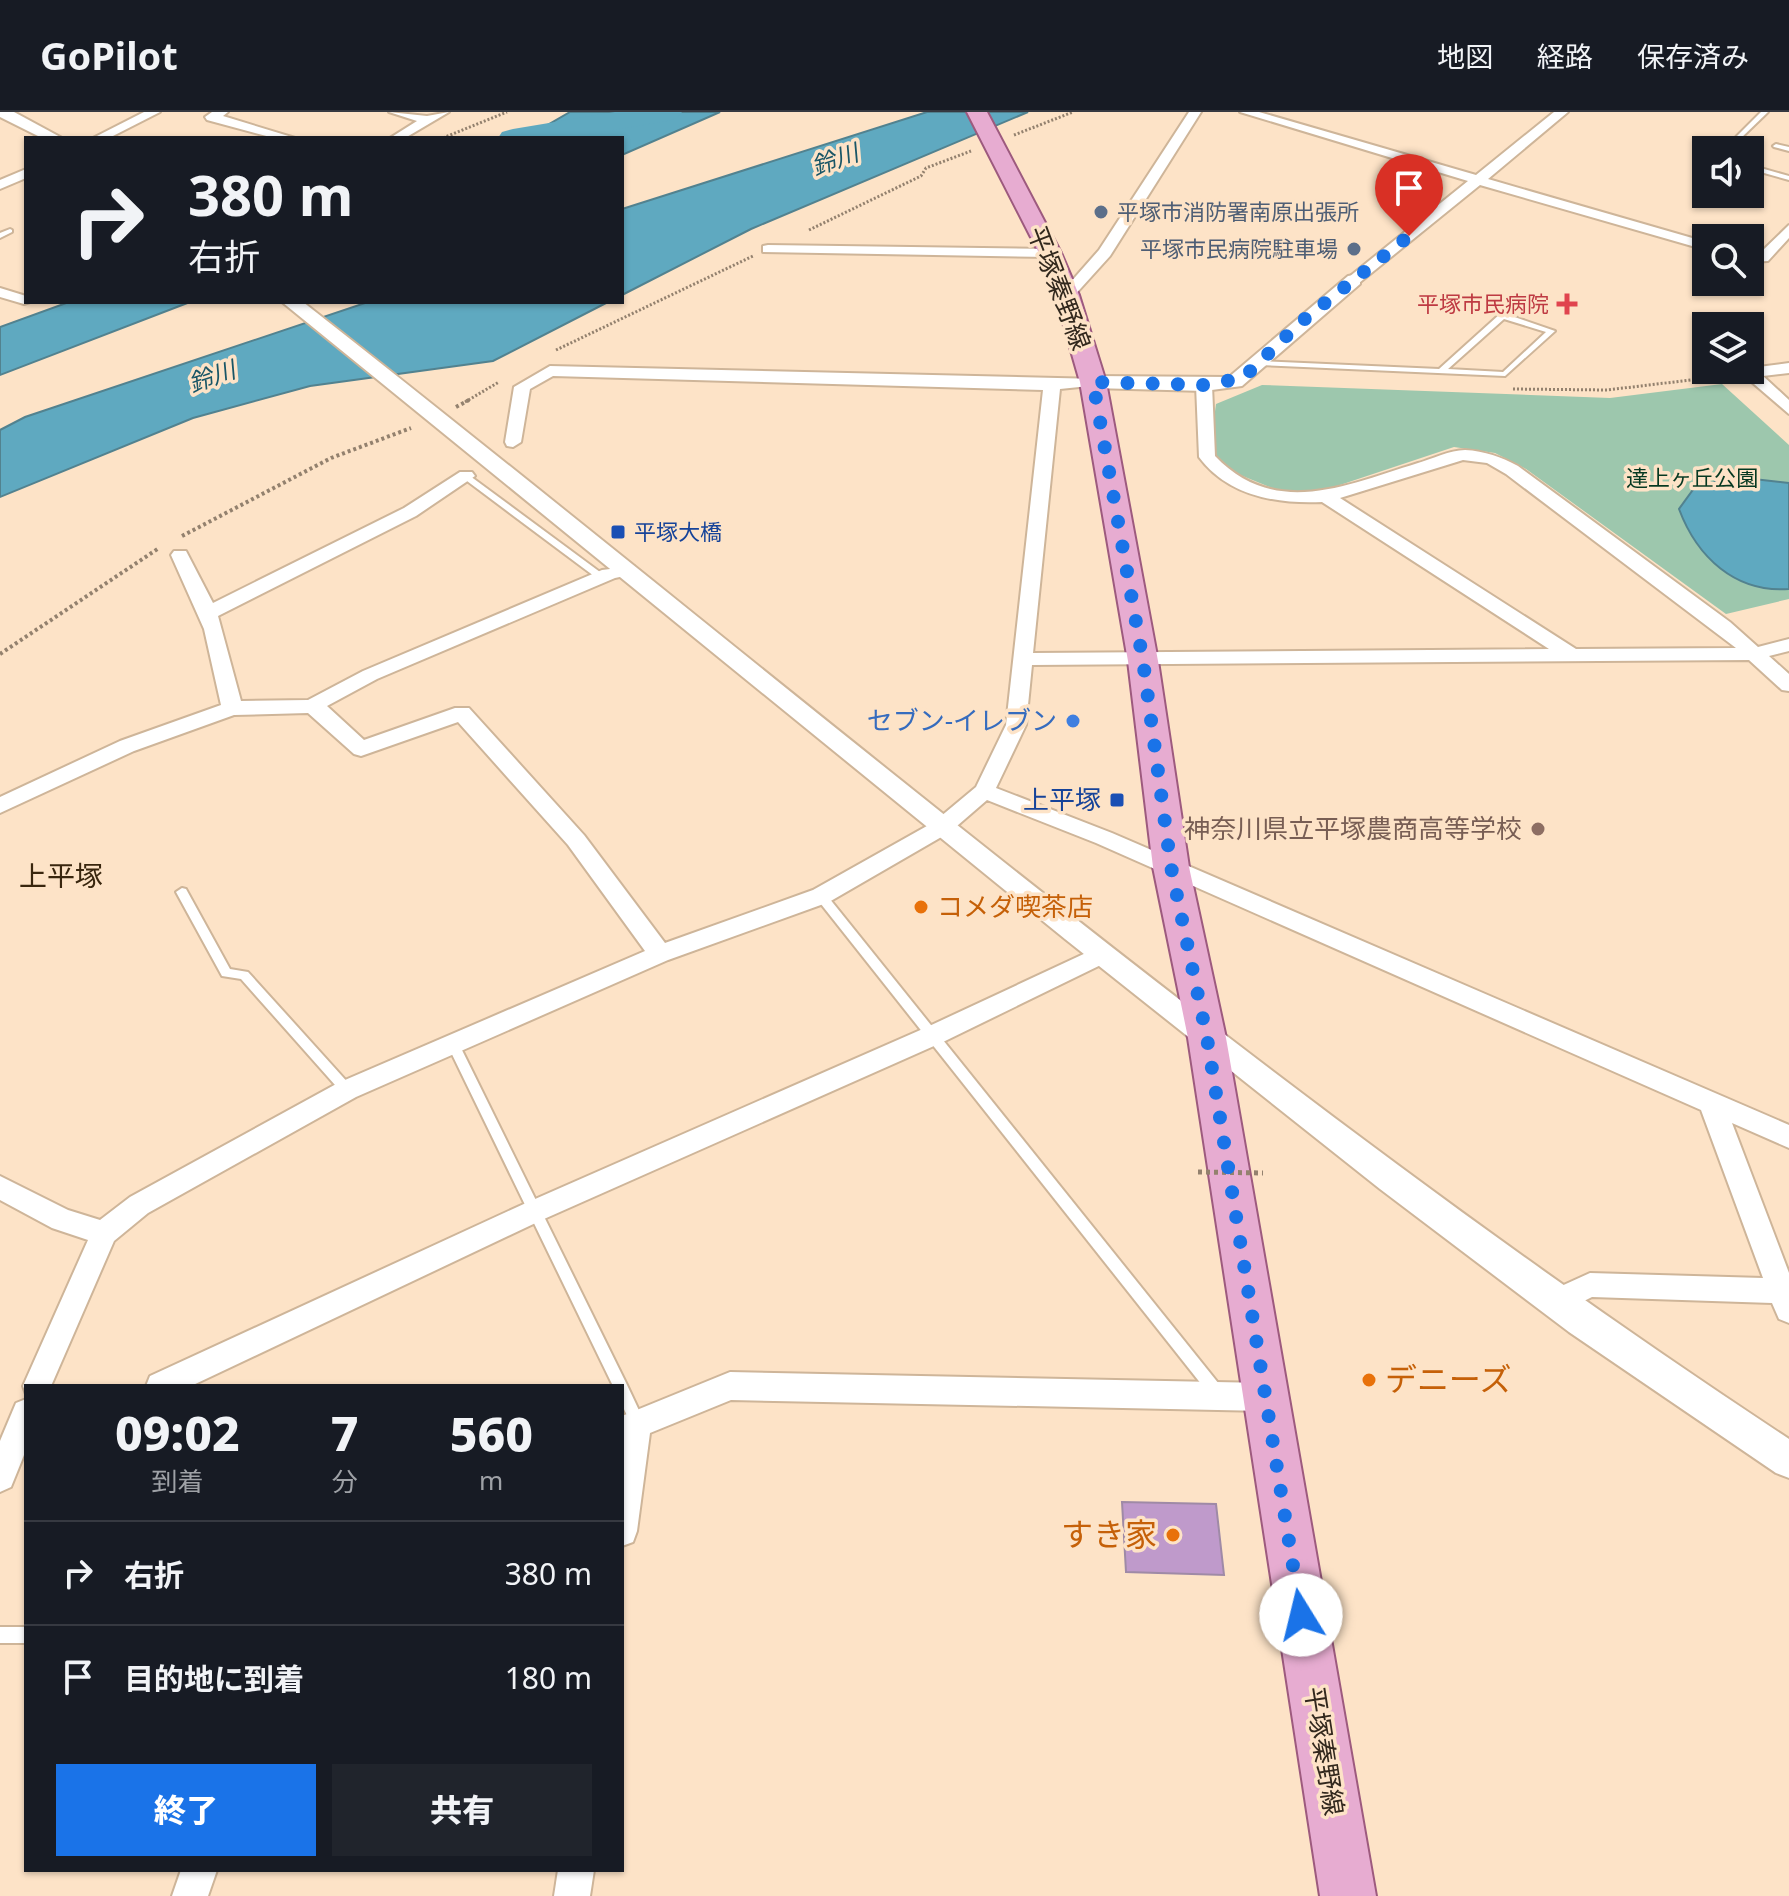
<!DOCTYPE html>
<html lang="ja">
<meta charset="utf-8">
<style>
:root{--surface:#171b24;--page:#20242c;--text:#f1f3f6;--muted:#9ea1a6;--line:#363941;--accent:#1a73e8}
body{margin:0;font-family:"Noto Sans","Noto Sans JP",sans-serif;background:var(--page);color:var(--text);height:100vh;display:flex;flex-direction:column;font-size:30px;white-space:nowrap}
*{box-sizing:border-box;margin:0}
p{font-size:26px;color:var(--muted)}
.icon{flex:none;width:44px;height:44px;fill:none;stroke:currentColor;stroke-width:2;stroke-linecap:round;stroke-linejoin:round}
.map{position:relative;flex:1;overflow:hidden}
.details{position:absolute;left:24px;top:1272px;width:600px;height:488px;display:flex;flex-direction:column;background:var(--surface);border-radius:0px;box-shadow:0 2px 6px #0004}
.details>*{flex:none}
.banner{position:absolute;left:24px;top:24px;width:600px;height:168px;border-radius:0px;box-shadow:0 2px 6px #0004;background:#171b24;color:var(--text);overflow:hidden}
.buttons{position:absolute;left:1692px;top:24px;display:grid;gap:16px}
.buttons a{display:grid;place-items:center;width:72px;height:72px;border-radius:0px;background:var(--surface);box-shadow:0 2px 6px #0004;font-size:40px}
.pin{position:absolute;display:grid;place-items:center;width:68px;height:68px;color:#fff;margin:-82px -34px;border-radius:50% 50% 50% 0;rotate:-45deg;box-shadow:0 0 8px #0007}
.pin .icon{rotate:45deg}
.me{position:absolute;width:88px;margin:-44px;rotate:351deg;stroke-linejoin:round;filter:drop-shadow(0 0 6px #0008)}
.turn{display:flex;align-items:center;gap:28px;height:168px;padding:0 32px;font-size:36px}
.turn .icon{width:104px;height:104px;stroke-width:2.5}
.turn b{display:block;font-size:56px;line-height:68px}
.eta{display:flex;justify-content:space-evenly;align-items:center;height:136px;text-align:center}
.eta b{font-size:48px;font-weight:800;line-height:56px}
.cta{display:flex;gap:16px;margin-top:auto;padding:16px 32px}
.cta a{flex:1;height:92px;border-radius:0px;background:var(--accent);color:#fff;font-size:32px;font-weight:800;line-height:92px;text-align:center}
.cta a+a{background:var(--page);color:var(--text)}
ul{padding:0;list-style:none}
li{display:flex;align-items:center;gap:24px;height:104px;padding:0 32px;border-top:2px solid var(--line)}
li div{flex:1}
li b{display:block;font-size:30px}
li em{font-style:normal}
header{display:flex;align-items:center;gap:48px;box-sizing:border-box;height:112px;padding:0 40px;background:var(--surface);border-bottom:2px solid var(--line)}
header strong{font-size:38px}
nav{display:flex;gap:44px;margin-inline-start:auto;font-size:28px}
.map>svg:first-child{display:block}
.green{fill:#9dc7ad}
.water{fill:#5fa9c0;stroke:#52828f;stroke-width:2}
.lines{fill:none;stroke-linecap:round;stroke-linejoin:round}
.river{fill:#5fa9c0;fill-rule:evenodd}
.building{fill:#bf9acb;stroke:#9f8aa6;stroke-width:2}
.service-casing{stroke:#ceb599;stroke-width:4}
.minor-casing{stroke:#ceb599;stroke-width:4}
.tertiary-casing{stroke:#ceb599;stroke-width:4}
.primary-casing{stroke:#9d5a7e;stroke-width:4}
.path-far1{stroke:#93816e;stroke-width:3;stroke-dasharray:2 2;stroke-linecap:butt}
.path{stroke:#93816e;stroke-width:4;stroke-dasharray:3 3;stroke-linecap:butt}
.service{fill:#fff;fill-rule:evenodd}
.minor{fill:#fff;fill-rule:evenodd}
.tertiary{fill:#fff;fill-rule:evenodd}
.primary{fill:#e7acd1;fill-rule:evenodd}
.path-bridge{stroke:#93816e;stroke-width:5;stroke-dasharray:4 4;stroke-linecap:butt}
.route{stroke:#1a73e8;stroke-width:14;stroke-dasharray:0 25.2}
.service-dot{fill:#5c6f8a;stroke:#fde3c7;stroke-width:3}
.health-dot{fill:#e0444e;stroke:#fde3c7;stroke-width:3}
.transit-dot{fill:#1a4fb4;stroke:#fde3c7;stroke-width:3}
.shop-dot{fill:#3f7fe0;stroke:#fde3c7;stroke-width:3}
.education-dot{fill:#8d6e63;stroke:#fde3c7;stroke-width:3}
.food-dot{fill:#e8710a;stroke:#fde3c7;stroke-width:3}
.labels{text-anchor:middle;stroke-width:7;stroke-linejoin:round;paint-order:stroke}
.far-service-label{font-size:22px;fill:#4e5e75;stroke:#fde3c7;text-anchor:start}
.far-health-label{font-size:22px;fill:#be3a42;stroke:#fde3c7;text-anchor:end}
.far-park-label{font-size:22px;fill:#053821;stroke:#fde3c7}
.far-transit-label{font-size:22px;fill:#164399;stroke:#fde3c7;text-anchor:start}
.far-water-label{font-size:24px;font-style:italic;fill:#195667;stroke:#fde3c7}
.street-label{font-size:26px;fill:#32281d;stroke:#fde3c7}
.shop-label{font-size:26px;fill:#366cbe;stroke:#fde3c7;text-anchor:end}
.transit-label{font-size:26px;fill:#164399;stroke:#fde3c7;text-anchor:end}
.education-label{font-size:26px;fill:#785e54;stroke:#fde3c7;text-anchor:end}
.food-label{font-size:26px;fill:#c56008;stroke:#fde3c7;text-anchor:start}
.neighbourhood-label{font-size:28px;fill:#39260e;stroke:#fde3c7}
.near-food-label{font-size:32px;fill:#c56008;stroke:#fde3c7;text-anchor:start}
</style>
<header>
<strong>GoPilot</strong>
<nav><a>地図</a><a>経路</a><a>保存済み</a></nav>
</header>
<div class="map">
<svg width="1789" height="1784" viewBox="0 0 1789 1784">
<rect width="100%" height="100%" fill="#fde3c7"/>
<!-- green -->
<path class="green" d="M1722,272L1789,333V487L1726,502L1526,357L1495,341L1454,335L1325,378L1303,381L1277,378L1228,358L1210,336L1216,292L1262,273L1610,286Z"/>
<!-- water -->
<g class="water">
<path d="M570,0H720L622,43V26H525Z"/>
<path d="M927,0H1028L751,117L622,183V97Z"/>
<path d="M69,190H190L0,263V215Z"/>
<path d="M368,190H608L493,249L310,274L193,306L0,385V318L25,305Z"/>
<path d="M1736,365L1789,371V477C1735,481 1697,445 1679,397L1695,375Z"/>
</g>
<g class="lines">
<!-- river -->
<path class="river" d="M615,0H682L677,6L667,9L566,26H498L502,20L513,17Z"/>
</g>
<!-- building -->
<path class="building" d="M1122,1390L1216,1392L1224,1463L1126,1460Z"/>
<g class="lines">
<!-- service casing -->
<g class="service-casing">
<g id="service">
<path d="M1761,0H1768L1740,27H1736V25Z"/>
<path d="M1776,32L1789,35V39L1774,35L1773,34Z"/>
<path d="M1750,53L1789,64V68L1750,57Z"/>
<path d="M10,117L12,118V120L0,126V121Z"/>
<path d="M1500,202H1506L1555,219L1505,264L1260,253L1256,251L1260,249L1439,257ZM1504,207L1546,220L1503,260L1448,257Z"/>
<path d="M466,361L604,463V467H598L463,366V362Z"/>
<path d="M182,776L186,777L230,857L248,860L351,974L353,978L351,982H343L241,867L222,864L176,780Z"/>
<path d="M821,780L825,781L1223,1277L1225,1282L1223,1287L1218,1289L1213,1287L817,787L815,784L817,781Z"/>
<path d="M453,927L457,929L459,932L627,1273L644,1309L642,1314L637,1316L632,1314L622,1293V1274H613L447,932L449,929Z"/>
<rect x="0" y="1515" width="26" height="16"/>
</g>
</g>
<!-- minor casing -->
<g class="minor-casing">
<g id="minor">
<path d="M144,0H160L109,26H93Z"/>
<path d="M212,0H228L223,4L295,26H274L207,8L205,5Z"/>
<path d="M389,0L427,4L449,0L405,26H390L417,9Z"/>
<path d="M1189,0H1201L1110,144L1072,186H1062V180L1099,138Z"/>
<path d="M1240,0H1259L1476,63L1554,0H1568L1488,67L1706,130V138L1480,73L1359,171H1349V165L1468,69Z"/>
<path d="M26,57V66L0,77V68Z"/>
<path d="M1789,113V126L1768,149L1750,150V142H1759Z"/>
<path d="M768,133L1050,137L1057,141L1050,145L763,140V134Z"/>
<path d="M0,176L26,184V190H30L24,192L0,185Z"/>
<path d="M1789,251V261L1763,264L1789,288V302L1747,266L1719,270L1711,265L1719,260Z"/>
<path d="M550,254L1099,267V273L1060,277L1033,541L1549,537L1322,390C1276,392 1228,384 1199,345L1196,273L1204,268L1212,273L1215,344C1275,407 1347,373 1418,351C1432,347 1450,338 1465,338C1485,339 1501,345 1518,354L1730,510L1758,535L1789,527V539L1769,544L1789,562V579L1782,578L1749,548L1032,553L1026,613L996,676L1112,721L1789,1013V1036L1732,1011L1789,1161V1211L1779,1207L1772,1191L1592,1185L1556,1203L1546,1199L1542,1190L1546,1181L1590,1161L1763,1166L1701,998L1096,731L987,688L950,720L829,790L668,848L356,985L148,1101L114,1129L51,1274H26V1282L23,1274L88,1128L52,1116L0,1088V1064L68,1098L100,1108L130,1085L338,971L645,839L568,733L458,610L361,644L354,642L308,601L234,603L134,639L0,701V685L120,629L221,593L204,517L171,443L174,439H186L213,491L404,396L460,360H472L475,364L416,404L218,504L241,589L308,588L363,559L602,458L634,454V462L615,466L377,567L327,594L364,628L455,596H469L584,723L665,831L813,778L934,710L976,675L1006,613L1043,278L553,264L530,277L521,330L513,335L507,334L505,330L514,275ZM1463,348L1487,351L1506,362L1736,536L1576,537L1340,386Z"/>
<path d="M1103,833L1111,836L1115,842L1111,848L943,930L544,1107L191,1274H146L150,1264L526,1091L925,916Z"/>
<path d="M730,1260L1265,1271L1275,1275L1280,1285L1275,1295L1265,1299L731,1288L650,1321L637,1419L633,1430L622,1434V1304Z"/>
<path d="M26,1287V1338L11,1375L0,1380V1329L16,1291Z"/>
<path d="M181,1758H217L208,1784H172Z"/>
<path d="M558,1758H594L590,1784H554Z"/>
</g>
</g>
<!-- tertiary casing -->
<g class="tertiary-casing">
<g id="tertiary">
<path d="M0,0H14L62,26H42L0,5Z"/>
<path d="M1354,163L1360,164V172L1242,274L1204,279L1093,276L1083,270L1093,264L1229,265L1348,164Z"/>
<path d="M282,190H303C793,574 1267,984 1789,1327V1366L1776,1361L1569,1220L1380,1077L1065,827Z"/>
</g>
</g>
<!-- primary casing -->
<g class="primary-casing">
<path id="primary" d="M967,0H987L1061,141L1079,183L1106,270L1158,549L1189,755L1226,926L1376,1784H1320L1188,926L1153,755L1128,549L1080,270L1055,183L1039,141Z"/>
</g>
<!-- path-far1 -->
<g class="path-far1">
<path d="M1014,23L1073,0"/>
<path d="M443,26L507,0"/>
<path d="M809,118L921,64L926,56L971,39"/>
<path d="M556,238L753,144"/>
<path d="M1513,277L1607,278L1699,267"/>
<path d="M465,290L499,270"/>
</g>
<!-- path -->
<g class="path">
<path d="M456,295L469,288"/>
<path d="M182,424L331,346L411,316"/>
<path d="M0,542L159,436"/>
</g>
<!-- service -->
<use href="#service" class="service"/>
<!-- minor -->
<use href="#minor" class="minor"/>
<!-- tertiary -->
<use href="#tertiary" class="tertiary"/>
<!-- primary -->
<use href="#primary" class="primary"/>
<!-- path-bridge -->
<path class="path-bridge" d="M1198,1060L1263,1061"/>
</g>
<g class="lines">
<!-- route -->
<path class="route" d="M1301,1503L1207,926L1171,755L1143,549L1093,270L1204,273L1243,266L1301,210L1409,124"/>
</g>
<!-- markers -->
<g class="service-dot">
<circle cx="1101" cy="100" r="8"/>
<circle cx="1354" cy="137" r="8"/>
</g>
<path class="health-dot" d="M1563 180h8v8h8v8h-8v8h-8v-8h-8v-8h8z"/>
<g class="transit-dot">
<rect x="610" y="412" width="16" height="16" rx="4"/>
<rect x="1109" y="680" width="16" height="16" rx="4"/>
</g>
<circle class="shop-dot" cx="1073" cy="609" r="8"/>
<circle class="education-dot" cx="1538" cy="717" r="8"/>
<g class="food-dot">
<circle cx="921" cy="795" r="8"/>
<circle cx="1369" cy="1268" r="8"/>
<circle cx="1173" cy="1423" r="8"/>
</g>
<g class="labels">
<!-- far-service labels -->
<g class="far-service-label">
<text x="1117" y="108">平塚市消防署南原出張所</text>
<text x="1338" y="145" text-anchor="end">平塚市民病院駐車場</text>
</g>
<!-- far-health labels -->
<g class="far-health-label">
<text x="1549" y="200">平塚市民病院</text>
</g>
<!-- far-park labels -->
<g class="far-park-label">
<text x="1692" y="374">達上ヶ丘公園</text>
</g>
<!-- far-transit labels -->
<g class="far-transit-label">
<text x="634" y="428">平塚大橋</text>
</g>
<!-- far-water labels -->
<g class="far-water-label">
<text transform="translate(835 48) rotate(-19)" y="8">鈴川</text>
<text transform="translate(212 265) rotate(-19)" y="8">鈴川</text>
</g>
<!-- street labels -->
<g class="street-label">
<text transform="translate(1059 176) rotate(69)" y="9">平塚秦野線</text>
<text transform="translate(1324 1639) rotate(81)" y="9">平塚秦野線</text>
</g>
<!-- shop labels -->
<g class="shop-label">
<text x="1057" y="618">セブン-イレブン</text>
</g>
<!-- transit labels -->
<g class="transit-label">
<text x="1101" y="697">上平塚</text>
</g>
<!-- education labels -->
<g class="education-label">
<text x="1522" y="726">神奈川県立平塚農商高等学校</text>
</g>
<!-- food labels -->
<g class="food-label">
<text x="937" y="804">コメダ喫茶店</text>
</g>
<!-- neighbourhood labels -->
<g class="neighbourhood-label">
<text x="61" y="774">上平塚</text>
</g>
<!-- near-food labels -->
<g class="near-food-label">
<text x="1385" y="1279">デニーズ</text>
<text x="1157" y="1434" text-anchor="end">すき家</text>
</g>
</g>
</svg>
<div class="buttons">
<a><svg class="icon" aria-label="sound" viewBox="0 0 24 24"><path d="M4 9h4l5-4v14l-5-4H4zM17 9q2 3 0 6"/></svg></a>
<a><svg class="icon" aria-label="search" viewBox="0 0 24 24"><circle cx="10" cy="10" r="6"/><path d="M15 15l6 6"/></svg></a>
<a><svg class="icon" aria-label="layers" viewBox="0 0 24 24"><path d="M12 4l9 5-9 5-9-5zM3 14l9 5 9-5"/></svg></a>
</div>
<div class="pin" style="left:1409px;top:124px;background:#d93025"><svg class="icon" aria-label="arrive" viewBox="0 0 24 24"><path d="M6 21V4h12l-3 4 3 4H6"/></svg></div>
<svg class="me" style="left:1301px;top:1503px" viewBox="-20 -20 40 40"><circle r="19" fill="#fff"/><path d="M0-13L10 11 0 6-10 11z" fill="#1a73e8"/></svg>
<div class="banner">
<div class="turn"><svg class="icon" aria-label="right" viewBox="0 0 24 24"><path d="M7 20v-9h11M14 6l5 5-5 5"/></svg><div><b>380 m</b>右折</div></div>
</div>
<section class="details">
<div class="eta">
<div><b>09:02</b><p>到着</p></div>
<div><b>7</b><p>分</p></div>
<div><b>560</b><p>m</p></div>
</div>
<ul>
<li><svg class="icon" aria-label="right" viewBox="0 0 24 24"><path d="M7 20v-9h11M14 6l5 5-5 5"/></svg><div><b>右折</b></div><em>380 m</em></li>
<li><svg class="icon" aria-label="arrive" viewBox="0 0 24 24"><path d="M6 21V4h12l-3 4 3 4H6"/></svg><div><b>目的地に到着</b></div><em>180 m</em></li>
</ul>
<div class="cta"><a>終了</a><a>共有</a></div>
</section>
</div>
